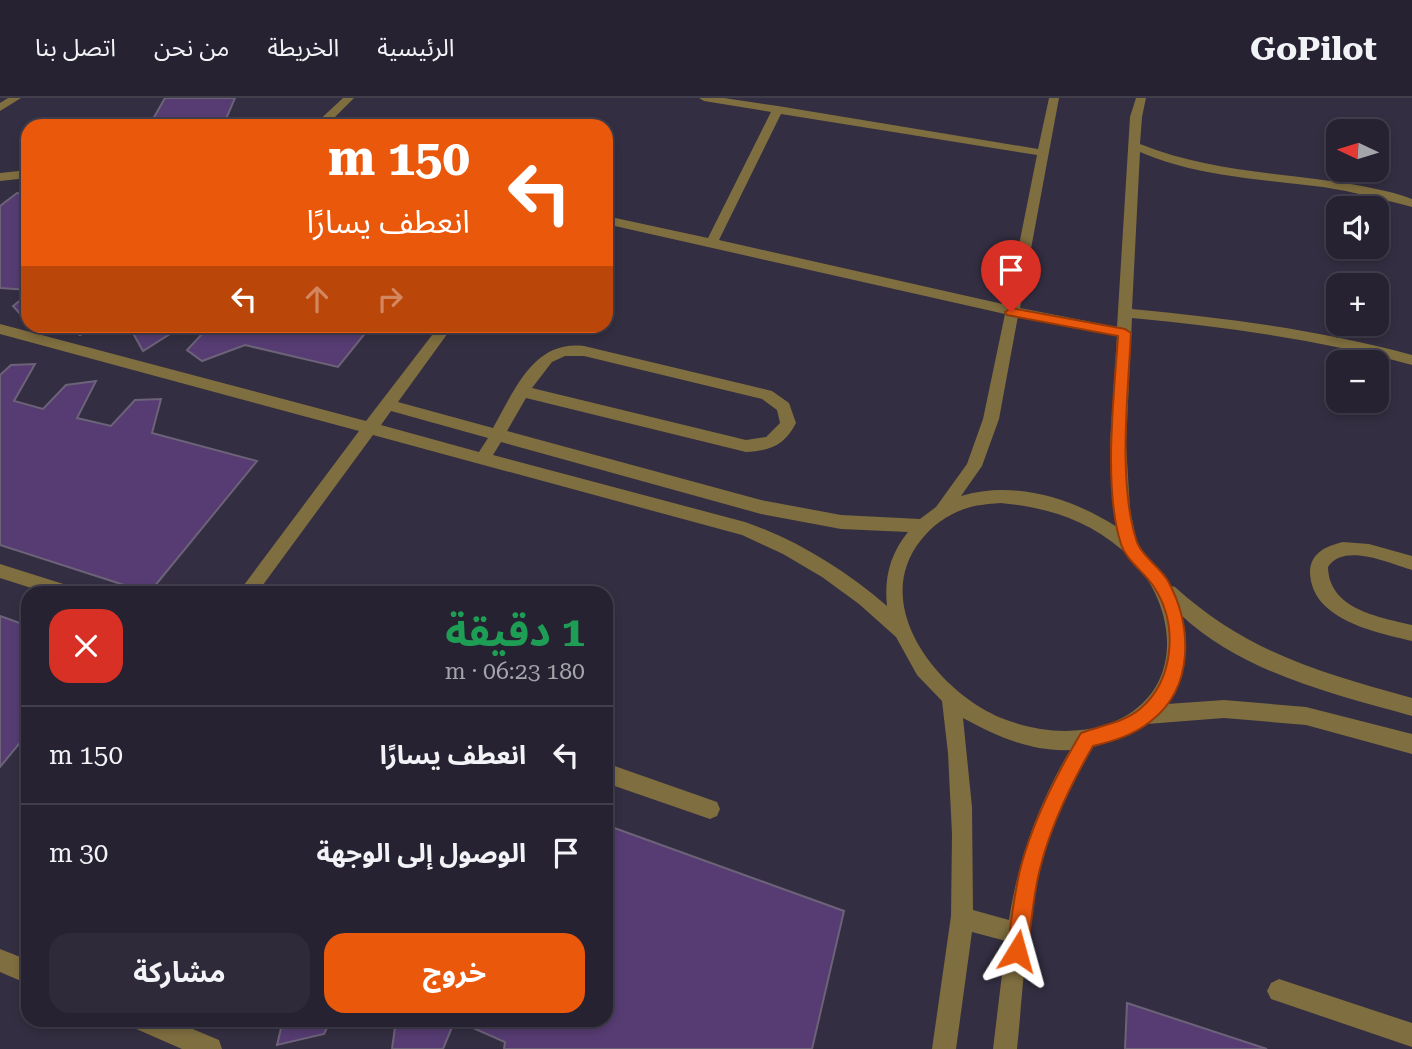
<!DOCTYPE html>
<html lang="ar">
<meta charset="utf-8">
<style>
:root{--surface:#262231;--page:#2e2a39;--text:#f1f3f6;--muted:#a4a4ab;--line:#423f4d;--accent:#ea580c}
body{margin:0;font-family:"Roboto Serif","Noto Sans Arabic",serif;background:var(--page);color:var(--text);direction:rtl;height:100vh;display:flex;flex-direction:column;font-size:26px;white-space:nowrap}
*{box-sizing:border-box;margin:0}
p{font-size:23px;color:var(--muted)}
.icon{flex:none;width:38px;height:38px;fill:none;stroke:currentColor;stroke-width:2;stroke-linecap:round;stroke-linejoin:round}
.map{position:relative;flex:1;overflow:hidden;direction:ltr}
.details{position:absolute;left:21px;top:488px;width:592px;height:441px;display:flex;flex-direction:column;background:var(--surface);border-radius:21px;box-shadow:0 4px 10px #0003,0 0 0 2px var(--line);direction:rtl}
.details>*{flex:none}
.top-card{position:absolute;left:21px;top:21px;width:592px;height:214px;border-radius:21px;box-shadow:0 4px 10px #0003,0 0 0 2px var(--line);direction:rtl;background:#ea580c;color:#fff;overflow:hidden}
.needle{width:46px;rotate:274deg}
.controls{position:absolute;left:1326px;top:21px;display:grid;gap:14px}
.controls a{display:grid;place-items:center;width:63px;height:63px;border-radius:14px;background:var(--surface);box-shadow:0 4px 10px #0003,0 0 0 2px var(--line);font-size:35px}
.pin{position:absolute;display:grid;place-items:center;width:60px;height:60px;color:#fff;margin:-72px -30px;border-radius:50% 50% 50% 0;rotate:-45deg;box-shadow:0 0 7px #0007}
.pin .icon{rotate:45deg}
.me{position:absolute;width:77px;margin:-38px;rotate:8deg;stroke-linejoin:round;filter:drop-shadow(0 0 5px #0008)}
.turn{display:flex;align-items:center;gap:24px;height:147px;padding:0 28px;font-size:32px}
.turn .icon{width:91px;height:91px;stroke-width:2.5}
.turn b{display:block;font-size:49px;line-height:60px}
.lanes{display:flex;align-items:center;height:66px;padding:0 28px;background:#0003;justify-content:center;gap:35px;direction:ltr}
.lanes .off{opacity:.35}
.round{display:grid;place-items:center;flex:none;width:74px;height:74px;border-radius:21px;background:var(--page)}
.headline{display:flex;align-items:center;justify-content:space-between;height:119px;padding:0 28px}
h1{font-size:42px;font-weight:700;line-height:52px;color:#1e9e55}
.action{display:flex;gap:14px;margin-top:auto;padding:14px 28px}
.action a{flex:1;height:80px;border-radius:21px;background:var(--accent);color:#fff;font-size:28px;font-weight:700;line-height:80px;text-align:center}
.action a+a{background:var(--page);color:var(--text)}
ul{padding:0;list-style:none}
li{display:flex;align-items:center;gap:21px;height:98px;padding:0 28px;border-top:2px solid var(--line)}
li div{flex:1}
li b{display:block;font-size:26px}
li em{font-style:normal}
header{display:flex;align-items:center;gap:42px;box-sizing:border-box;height:98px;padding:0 35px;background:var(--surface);border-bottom:2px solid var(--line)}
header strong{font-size:33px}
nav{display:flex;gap:38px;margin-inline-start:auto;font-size:24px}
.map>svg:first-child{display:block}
.building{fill:#563c72;stroke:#6c6378;stroke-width:2}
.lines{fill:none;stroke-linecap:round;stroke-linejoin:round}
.minor{fill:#7f6e3f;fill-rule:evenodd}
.route{fill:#ea580c;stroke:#983908;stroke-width:2}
</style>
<header>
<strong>GoPilot</strong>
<nav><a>الرئيسية</a><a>الخريطة</a><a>من نحن</a><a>اتصل بنا</a></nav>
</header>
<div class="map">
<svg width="1412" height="951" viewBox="0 0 1412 951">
<rect width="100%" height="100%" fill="#332e41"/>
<!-- building -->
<g class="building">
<path d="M165,0H235L223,28H149Z"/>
<path d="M17,95L28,97V192L0,190V108Z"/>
<path d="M28,196V217L23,219L13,208Z"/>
<path d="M63,228H97L80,237Z"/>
<path d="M143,228H371L338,269L245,247L202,263L187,252L204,234L178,231L143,253L134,237Z"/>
<path d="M35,266L14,303L43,311L66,287L96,283L77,320L111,328L135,302L161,301L152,335L257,363L149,495L0,447V277L11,267Z"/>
<path d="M0,518L28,528V635L0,669Z"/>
<path d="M606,727L844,813L812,951H504L505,944L455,922H606Z"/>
<path d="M1127,905L1267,951H1125Z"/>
<path d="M283,922H331L324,936L277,947Z"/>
<path d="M396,922H455L443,951H392Z"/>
</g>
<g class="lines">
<!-- minor -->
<g class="minor">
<path d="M8,0H21L0,13V5Z"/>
<path d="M343,0H354L326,28H313Z"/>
<path d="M699,0H724L778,8L1038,51L1049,0H1059L1020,210L1117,229L1130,19L1136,0H1146L1142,19L1140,46C1204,72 1270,74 1338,84C1362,88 1388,92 1412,101V109C1382,101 1354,94 1323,89C1261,81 1198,79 1140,54L1132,211C1227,220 1320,232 1412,257V267C1320,242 1227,229 1132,220L1126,346L1130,411L1137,445L1168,487L1175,489C1248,555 1320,574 1412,600V618C1333,596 1243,575 1181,517C1192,546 1184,581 1167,606L1224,602L1306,609L1412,636V656L1306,627L1224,620L1147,626L1127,638L1093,649C1074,682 1057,715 1046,751C1026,814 1024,885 1017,951H993L1006,843L972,834L956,951H932L951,818L952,736L948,655L942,603L917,577L896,539L859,506L822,479L783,456L742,437L373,337L257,495H238L359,333L0,236V226L366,323L439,228H453L398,304L493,330C515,292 533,242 584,248L772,293L789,305L796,325C785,347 770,353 746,354L526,300L507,333L761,402L841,417L920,421L936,409L967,366L983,321L1005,216L606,126V118L708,140L771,14L704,3ZM781,16L1037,57L1007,207L719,142ZM1018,218L1117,238L1110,346L1117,429C1072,400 1014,382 961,398L982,368L999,321ZM565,258H584L762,301L777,312L780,325L766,339L746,342L532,290L552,264ZM391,313L488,340L479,354L381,327ZM501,344L761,416L841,431L908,434C890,456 884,480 887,508C845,472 797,442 745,424L493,357ZM1000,405C1045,409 1086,421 1121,451C1181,502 1190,602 1102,628C1070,637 1035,633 1004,621C940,596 868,508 921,442C932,428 947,417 964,411C975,407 988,406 1000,405ZM963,620C996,638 1031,654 1070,652C1039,705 1018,761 1009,822L973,812L972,709Z"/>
<path d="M28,72V80L0,83V75Z"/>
<path d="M1343,444L1369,446L1412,458V472C1390,466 1344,444 1328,469C1329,511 1378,519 1412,527V543C1375,534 1312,522 1310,475C1310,455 1326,448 1343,444Z"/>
<path d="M0,466L76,490L79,495H47L0,480Z"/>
<path d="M606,665L717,704L720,711L717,718L710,721L606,685Z"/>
<path d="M0,851L28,862V886L0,874Z"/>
<path d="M1279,881L1412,925V949L1271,901L1267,893L1271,885Z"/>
<path d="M130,922H171L219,942L222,951H182L134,930Z"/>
</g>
</g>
<!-- route -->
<path class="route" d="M1011,210L1125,231L1131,235C1128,295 1118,384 1136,441C1140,457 1160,469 1168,483C1192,527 1195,589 1151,623C1134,637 1114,643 1093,648C1071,686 1052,724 1041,767C1033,795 1032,825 1027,853L1024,861L1017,864L1010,861L1007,853C1011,825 1014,795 1021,768C1034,720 1056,677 1081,635C1101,627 1123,625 1140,611C1175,581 1178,526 1154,489C1145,475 1126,462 1121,446C1103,391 1114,297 1118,238L1007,217L1005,214Z"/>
</svg>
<div class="controls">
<a><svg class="needle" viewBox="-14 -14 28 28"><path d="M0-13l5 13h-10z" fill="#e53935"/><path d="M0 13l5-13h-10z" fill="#a4a4ab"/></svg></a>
<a><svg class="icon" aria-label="sound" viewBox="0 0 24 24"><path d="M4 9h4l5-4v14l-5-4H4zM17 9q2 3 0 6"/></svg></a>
<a>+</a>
<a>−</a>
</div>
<div class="pin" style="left:1011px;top:214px;background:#d93025"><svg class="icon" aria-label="arrive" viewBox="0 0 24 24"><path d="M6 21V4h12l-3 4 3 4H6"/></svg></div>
<svg class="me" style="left:1017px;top:853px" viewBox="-20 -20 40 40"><path d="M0-17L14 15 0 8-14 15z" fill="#ea580c" stroke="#fff" stroke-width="4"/></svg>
<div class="top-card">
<div class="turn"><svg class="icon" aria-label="left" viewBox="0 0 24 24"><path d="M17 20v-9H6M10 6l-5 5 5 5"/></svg><div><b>150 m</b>انعطف يسارًا</div></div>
<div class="lanes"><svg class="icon" aria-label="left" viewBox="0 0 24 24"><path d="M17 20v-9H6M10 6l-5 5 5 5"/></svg><svg class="icon off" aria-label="ahead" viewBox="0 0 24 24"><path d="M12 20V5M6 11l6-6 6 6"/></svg><svg class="icon off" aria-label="right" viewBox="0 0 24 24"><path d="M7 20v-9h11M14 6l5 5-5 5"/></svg></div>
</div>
<section class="details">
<div class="headline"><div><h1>1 دقيقة</h1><p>180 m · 06:23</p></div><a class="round" style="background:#d93025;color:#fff"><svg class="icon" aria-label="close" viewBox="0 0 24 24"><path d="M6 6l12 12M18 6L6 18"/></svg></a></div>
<ul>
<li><svg class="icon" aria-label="left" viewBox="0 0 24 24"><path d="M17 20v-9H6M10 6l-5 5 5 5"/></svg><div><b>انعطف يسارًا</b></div><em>150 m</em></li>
<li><svg class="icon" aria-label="arrive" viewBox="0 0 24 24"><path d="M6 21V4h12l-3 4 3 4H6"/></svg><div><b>الوصول إلى الوجهة</b></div><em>30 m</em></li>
</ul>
<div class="action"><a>خروج</a><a>مشاركة</a></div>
</section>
</div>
